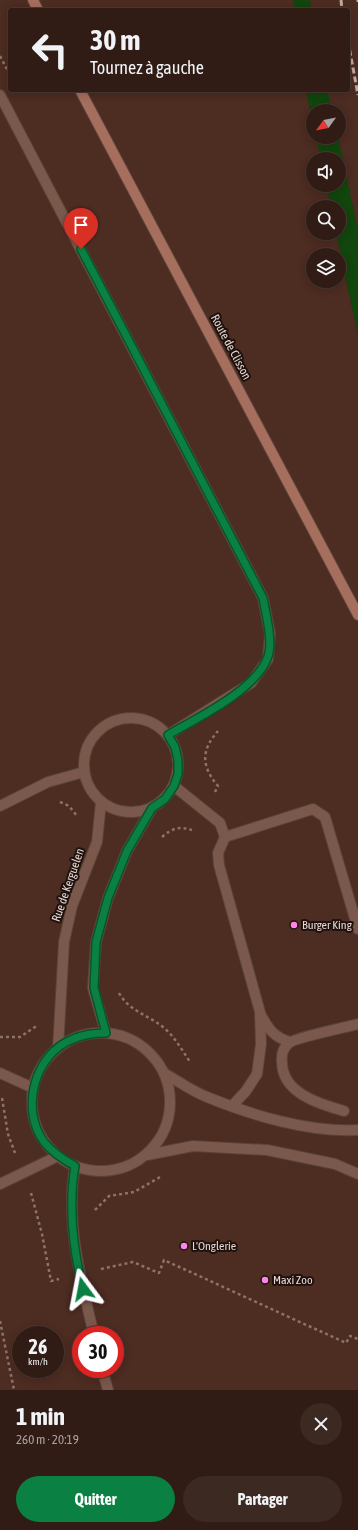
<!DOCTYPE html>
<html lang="fr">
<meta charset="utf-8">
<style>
:root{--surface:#301c15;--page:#3c2922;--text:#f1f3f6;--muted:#a8a1a0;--line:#4b3a34;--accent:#0b8043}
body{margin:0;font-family:"Asap Condensed",sans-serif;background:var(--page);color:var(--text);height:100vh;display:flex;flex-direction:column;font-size:15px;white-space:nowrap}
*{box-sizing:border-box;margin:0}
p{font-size:13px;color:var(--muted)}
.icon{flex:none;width:22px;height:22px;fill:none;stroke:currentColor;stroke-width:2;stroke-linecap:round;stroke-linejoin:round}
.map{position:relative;height:1390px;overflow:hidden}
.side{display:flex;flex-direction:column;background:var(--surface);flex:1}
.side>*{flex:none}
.hud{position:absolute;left:8px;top:8px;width:342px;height:84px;border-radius:4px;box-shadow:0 2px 10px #0003,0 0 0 1px var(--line);background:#301c15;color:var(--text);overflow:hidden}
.needle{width:26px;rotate:237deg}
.buttons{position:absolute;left:306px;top:104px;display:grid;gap:8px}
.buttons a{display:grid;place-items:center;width:40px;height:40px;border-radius:50%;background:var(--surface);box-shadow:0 2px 10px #0003,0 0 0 1px var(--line);font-size:20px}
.speed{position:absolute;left:12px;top:1326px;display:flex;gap:8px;font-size:20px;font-weight:700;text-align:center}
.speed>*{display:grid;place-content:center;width:52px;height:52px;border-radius:50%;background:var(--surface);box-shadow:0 2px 10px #0003,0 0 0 1px var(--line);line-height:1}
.speed small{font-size:10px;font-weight:400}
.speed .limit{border:6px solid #d22;background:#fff;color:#111}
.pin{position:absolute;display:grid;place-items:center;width:34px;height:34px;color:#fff;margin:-41px -17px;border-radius:50% 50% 50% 0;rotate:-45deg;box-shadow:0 0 4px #0007}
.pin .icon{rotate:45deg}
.me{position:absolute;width:44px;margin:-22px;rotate:347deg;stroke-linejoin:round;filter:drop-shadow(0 0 3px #0008)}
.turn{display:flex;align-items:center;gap:14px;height:84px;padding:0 16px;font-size:18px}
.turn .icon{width:52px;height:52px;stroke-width:2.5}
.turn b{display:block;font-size:28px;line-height:34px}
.round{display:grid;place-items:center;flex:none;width:42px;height:42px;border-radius:21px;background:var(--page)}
.summary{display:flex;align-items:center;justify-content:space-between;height:68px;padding:0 16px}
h1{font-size:24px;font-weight:700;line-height:30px}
.cta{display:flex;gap:8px;margin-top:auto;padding:8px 16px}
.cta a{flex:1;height:46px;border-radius:24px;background:var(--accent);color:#fff;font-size:16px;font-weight:700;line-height:46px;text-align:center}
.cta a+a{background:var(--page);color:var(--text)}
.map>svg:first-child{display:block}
.built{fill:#4d2c21;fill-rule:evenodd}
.green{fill:#11460d}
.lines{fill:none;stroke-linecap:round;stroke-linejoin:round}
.lane-casing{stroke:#5b4239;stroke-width:12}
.street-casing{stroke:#5b4239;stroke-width:12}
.secondary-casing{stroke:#5b4239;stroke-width:12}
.path{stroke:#8a736b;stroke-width:2.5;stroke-dasharray:3 3;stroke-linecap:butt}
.lane{stroke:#7b584c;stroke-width:10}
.street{stroke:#7b584c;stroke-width:10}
.secondary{stroke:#a56e5d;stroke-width:10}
.rail{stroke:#bfaba4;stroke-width:3;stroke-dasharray:6 3;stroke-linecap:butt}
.route-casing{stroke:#07532c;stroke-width:10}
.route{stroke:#0b8043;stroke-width:7}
.poi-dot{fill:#fa87e8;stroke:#1e120e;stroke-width:1.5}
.labels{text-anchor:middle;stroke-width:4;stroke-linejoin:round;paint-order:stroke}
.street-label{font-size:12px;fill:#e8d6d0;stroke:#1e120e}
.poi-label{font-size:12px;fill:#e8d6d0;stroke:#1e120e;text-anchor:start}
</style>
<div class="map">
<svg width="358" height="1390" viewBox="0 0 358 1390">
<rect width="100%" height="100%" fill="#40261c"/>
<!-- built -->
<g class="built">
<path d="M0,0H293L295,10H10V90H306L313,124V137H316L321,159H313V185H326L331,207H313V233H336L358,335V1390H0ZM313,255H339V281H313ZM21,1335H55V1369H21ZM81,1335H115V1369H81Z"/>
<path d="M310,0H358V231L338,137H339V111H332L327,90H348V10H311Z"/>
</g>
<!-- green -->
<g class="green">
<path d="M293,0H310L311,10H295Z"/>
<path d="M306,90H327L332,111H313V124Z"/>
<path d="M316,137H338L358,231V335L336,233H339V207H331L326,185H339V159H321Z"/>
</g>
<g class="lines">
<!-- lane casing -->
<g class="lane-casing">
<g id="lane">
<path d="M0,95L263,598L270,634L268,659L251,683L168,735"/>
<path d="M174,786L220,823L225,837L218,853L219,865L260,1012L261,1044L257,1074L246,1091L232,1106"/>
<path d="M0,806L48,782L84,772"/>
<path d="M225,837L313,809L325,817L358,929"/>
<path d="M261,1015C269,1030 274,1037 290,1042"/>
<path d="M0,1073L33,1088"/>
<path d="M344,1111C319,1104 282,1093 282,1062C281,1054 283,1048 289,1043C294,1038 347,1027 358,1024"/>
</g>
</g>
<!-- street casing -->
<g class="street-casing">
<g id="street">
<circle cx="131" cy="765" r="47"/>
<circle cx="101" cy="1102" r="69"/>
<path d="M106,1033L93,988L96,942L108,898L127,851L152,808"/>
<path d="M58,1048L64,942L72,906L97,842L101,802"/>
<path d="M164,1073C178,1081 192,1091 207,1097C251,1115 310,1133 358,1130"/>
<path d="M147,1155L193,1146L267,1150L335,1164L358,1174"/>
<path d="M75,1166C65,1223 81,1280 94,1335"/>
<path d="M0,1184L58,1156"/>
<path d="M102,1369L108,1390"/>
</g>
</g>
<!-- secondary casing -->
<g class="secondary-casing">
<g id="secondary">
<path d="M33,0L38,10"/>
<path d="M80,90L358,615"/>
</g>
</g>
<!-- path -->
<g class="path">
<path d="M0,56L10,75"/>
<path d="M215,792L218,786C201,766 201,750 218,731"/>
<path d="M60,802L69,806L77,816"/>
<path d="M162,837C172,828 180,826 192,830"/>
<path d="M119,993C129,1011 148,1015 163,1027C175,1037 182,1050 190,1062"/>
<path d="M0,1037H20L35,1027L36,1024"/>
<path d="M2,1098L8,1134L15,1153"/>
<path d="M31,1193L42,1234L51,1281L59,1279"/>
<path d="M95,1210L109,1196L134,1192L162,1176"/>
<path d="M101,1269L133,1262L159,1273L164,1260L346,1343L350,1336L358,1339"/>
<path d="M0,1321L14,1390"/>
</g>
<!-- lane -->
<use href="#lane" class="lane"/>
<!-- street -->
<use href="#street" class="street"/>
<!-- secondary -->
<use href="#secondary" class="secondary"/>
<!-- rail -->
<g class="rail">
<path d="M341,0L342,10"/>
<path d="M358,0V2"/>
<path d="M348,41L358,95"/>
</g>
</g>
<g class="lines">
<!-- route casing -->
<g class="route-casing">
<path id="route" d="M81,249L263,598C266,615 274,644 267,659C254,691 197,718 168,735L175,747L178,760V774L174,786L165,799L152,808L127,851L108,898L96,942L94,988L106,1033C95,1033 84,1034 73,1039C34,1054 20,1109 44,1142C53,1153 64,1160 75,1166C68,1207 73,1249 83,1289"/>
</g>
<!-- route -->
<use href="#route" class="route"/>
</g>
<!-- markers -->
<g class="poi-dot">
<circle cx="294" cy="925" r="4"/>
<circle cx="184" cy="1246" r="4"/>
<circle cx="265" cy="1280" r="4"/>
</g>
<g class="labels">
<!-- street labels -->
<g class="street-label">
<text transform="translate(231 347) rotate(62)" y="4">Route de Clisson</text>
<text transform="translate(68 885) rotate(-71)" y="4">Rue de Kerguelen</text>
</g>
<!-- poi labels -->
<g class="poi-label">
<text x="302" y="929">Burger King</text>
<text x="192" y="1250">L'Onglerie</text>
<text x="273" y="1284">Maxi Zoo</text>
</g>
</g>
</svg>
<div class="buttons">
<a><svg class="needle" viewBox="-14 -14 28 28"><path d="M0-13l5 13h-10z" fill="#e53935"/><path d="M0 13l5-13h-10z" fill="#a8a1a0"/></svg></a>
<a><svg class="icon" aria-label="sound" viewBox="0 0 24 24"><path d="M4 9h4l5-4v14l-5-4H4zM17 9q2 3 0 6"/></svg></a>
<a><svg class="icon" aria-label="search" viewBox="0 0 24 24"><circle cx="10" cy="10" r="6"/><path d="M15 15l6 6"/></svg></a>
<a><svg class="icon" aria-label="layers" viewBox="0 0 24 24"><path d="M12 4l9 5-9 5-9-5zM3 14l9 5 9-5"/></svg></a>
</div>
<div class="speed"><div>26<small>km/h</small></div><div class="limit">30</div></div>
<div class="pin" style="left:81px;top:249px;background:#d93025"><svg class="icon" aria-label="arrive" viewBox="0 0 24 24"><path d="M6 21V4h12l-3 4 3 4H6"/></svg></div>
<svg class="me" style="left:83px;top:1289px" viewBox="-20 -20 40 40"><path d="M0-17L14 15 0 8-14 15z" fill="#0b8043" stroke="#fff" stroke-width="4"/></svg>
<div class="hud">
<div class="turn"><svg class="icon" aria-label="left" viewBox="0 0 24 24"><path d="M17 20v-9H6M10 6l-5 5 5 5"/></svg><div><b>30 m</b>Tournez à gauche</div></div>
</div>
</div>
<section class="side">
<div class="summary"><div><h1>1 min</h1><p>260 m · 20:19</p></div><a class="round"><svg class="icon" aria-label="close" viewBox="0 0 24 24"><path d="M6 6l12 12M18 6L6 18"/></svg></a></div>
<div class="cta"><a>Quitter</a><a>Partager</a></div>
</section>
